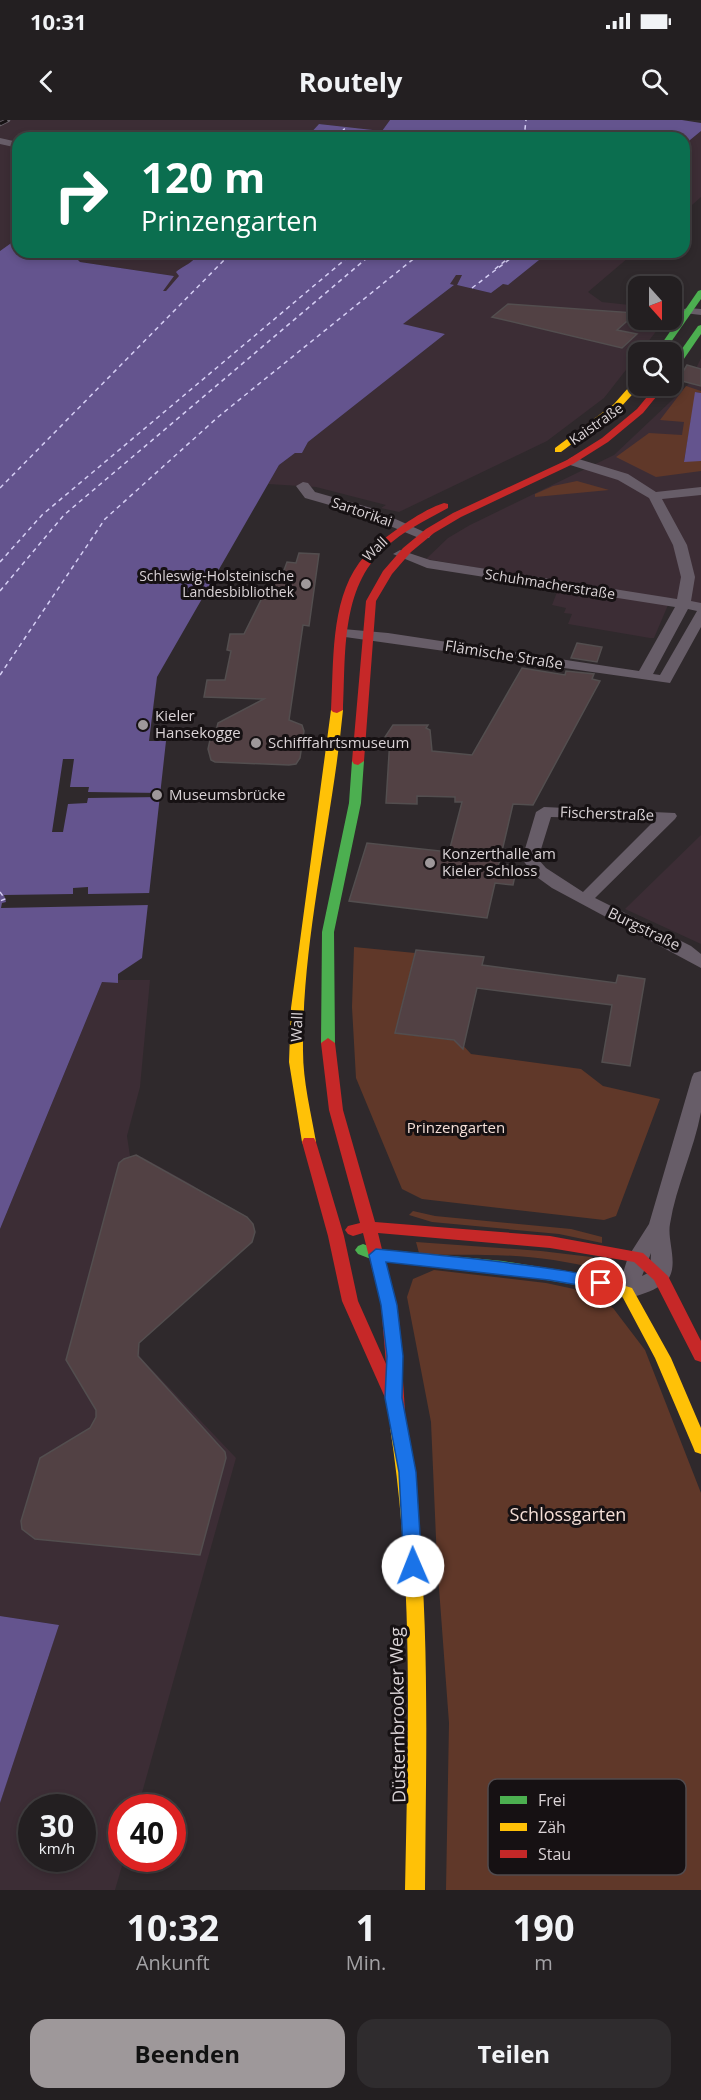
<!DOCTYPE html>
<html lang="de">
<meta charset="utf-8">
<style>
:root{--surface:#231f21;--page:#2f2c2e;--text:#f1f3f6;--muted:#a3a2a5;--line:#403d3f;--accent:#9e989a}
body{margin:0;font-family:"Open Sans",sans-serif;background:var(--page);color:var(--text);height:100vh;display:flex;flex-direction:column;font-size:22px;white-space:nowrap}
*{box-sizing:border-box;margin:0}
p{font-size:20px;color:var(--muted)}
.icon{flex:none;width:33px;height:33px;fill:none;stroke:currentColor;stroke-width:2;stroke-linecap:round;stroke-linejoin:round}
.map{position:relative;height:1770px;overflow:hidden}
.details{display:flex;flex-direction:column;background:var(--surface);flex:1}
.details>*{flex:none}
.banner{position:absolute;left:12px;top:12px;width:678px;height:126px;border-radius:18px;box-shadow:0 3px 9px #0003,0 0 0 2px var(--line);background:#0b6e4f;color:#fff;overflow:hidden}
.needle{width:39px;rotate:159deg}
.buttons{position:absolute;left:628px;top:156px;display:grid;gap:12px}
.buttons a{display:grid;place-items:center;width:54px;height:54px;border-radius:12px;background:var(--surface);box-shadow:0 3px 9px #0003,0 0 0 2px var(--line);font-size:30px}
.speed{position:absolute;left:18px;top:1674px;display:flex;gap:12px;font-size:30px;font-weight:700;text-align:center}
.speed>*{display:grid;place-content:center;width:78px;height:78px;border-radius:50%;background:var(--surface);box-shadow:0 3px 9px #0003,0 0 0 2px var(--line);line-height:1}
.speed small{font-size:15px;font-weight:400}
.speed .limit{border:9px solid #d22;background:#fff;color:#111}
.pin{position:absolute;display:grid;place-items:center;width:51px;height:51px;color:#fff;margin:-26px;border:3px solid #fff;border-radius:50%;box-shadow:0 2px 6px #0007}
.me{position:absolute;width:66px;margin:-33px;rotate:359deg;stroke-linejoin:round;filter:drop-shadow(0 0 4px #0008)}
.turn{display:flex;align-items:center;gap:21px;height:126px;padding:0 30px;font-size:27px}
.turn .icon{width:78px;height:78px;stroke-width:2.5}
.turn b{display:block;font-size:42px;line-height:51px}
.eta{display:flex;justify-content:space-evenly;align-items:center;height:102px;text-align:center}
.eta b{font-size:36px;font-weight:700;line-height:42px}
.primary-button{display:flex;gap:12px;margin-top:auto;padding:12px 30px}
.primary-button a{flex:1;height:69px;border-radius:18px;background:var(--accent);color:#111;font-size:24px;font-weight:700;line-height:69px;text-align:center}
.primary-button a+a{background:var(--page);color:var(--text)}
.status{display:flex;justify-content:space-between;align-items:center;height:42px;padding:0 30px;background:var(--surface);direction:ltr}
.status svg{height:16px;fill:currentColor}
header{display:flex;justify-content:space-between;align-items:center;height:78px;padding:0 30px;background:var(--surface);font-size:27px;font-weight:700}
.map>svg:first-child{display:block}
.built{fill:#3c2d35;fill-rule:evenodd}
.green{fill:#603829}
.water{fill:#64548e}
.pier{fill:#2f292c}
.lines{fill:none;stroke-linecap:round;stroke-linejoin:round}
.ferry{stroke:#d6cff5;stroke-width:1.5;stroke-dasharray:4.5 4;stroke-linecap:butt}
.building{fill:#524144;stroke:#534e4f;stroke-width:1.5}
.street{fill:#675d68;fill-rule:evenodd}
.fast{fill:#4caf50;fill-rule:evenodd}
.slow{fill:#ffc107;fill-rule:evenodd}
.jam{fill:#c62828;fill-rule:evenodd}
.rail-casing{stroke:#6b646c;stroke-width:4.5}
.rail{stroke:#161113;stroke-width:3;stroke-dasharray:8;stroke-linecap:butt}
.route{fill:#1a73e8;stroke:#114b97;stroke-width:1.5}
.poi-dot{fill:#9e989a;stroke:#161113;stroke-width:2}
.labels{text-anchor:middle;stroke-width:6;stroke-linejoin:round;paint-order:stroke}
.far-street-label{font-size:14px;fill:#dad3d6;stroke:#161113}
.far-poi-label{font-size:14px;fill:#dad3d6;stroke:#161113;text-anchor:end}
.street-label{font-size:15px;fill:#dad3d6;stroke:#161113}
.poi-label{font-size:15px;fill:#dad3d6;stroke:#161113;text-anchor:start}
.park-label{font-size:15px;fill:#f5dfd7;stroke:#161113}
.near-park-label{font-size:18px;fill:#f5dfd7;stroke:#161113}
.near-street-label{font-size:18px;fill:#dad3d6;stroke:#161113}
.key{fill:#161113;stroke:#514b4e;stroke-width:1.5}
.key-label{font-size:16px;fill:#dad3d6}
</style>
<div class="status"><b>10:31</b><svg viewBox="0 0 49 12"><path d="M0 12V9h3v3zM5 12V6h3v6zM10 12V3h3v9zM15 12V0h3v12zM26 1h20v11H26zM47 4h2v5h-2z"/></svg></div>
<header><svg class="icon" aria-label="back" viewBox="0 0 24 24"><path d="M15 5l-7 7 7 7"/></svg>Routely<svg class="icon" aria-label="search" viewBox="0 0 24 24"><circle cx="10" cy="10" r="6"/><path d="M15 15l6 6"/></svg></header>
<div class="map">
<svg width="701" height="1770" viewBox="0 0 701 1770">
<rect width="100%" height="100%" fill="#2f292c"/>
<!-- built -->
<g class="built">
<path d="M10,0H390L382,11L319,4L306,18H18V121H14L0,131V5Z"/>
<path d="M701,11V77L684,92V25Z"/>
<path d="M76,132H194L195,138L187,147L179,149L177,152L180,156L166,171H162L174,156L80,142L76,138Z"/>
<path d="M549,132H635L588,172L602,182L639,186V200H665L604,278L547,321L399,392L381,388L386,385L316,367L268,364L279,345L295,333H302L308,322L445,214L402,204L453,166L449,164L456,154L462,155L457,165L491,173L503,164L508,165Z"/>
<path d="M701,238V484L671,478L654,518H650L568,504L572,494L564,493L566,488L552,485L561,462L426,439L448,418L470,405L614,335L688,265Z"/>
<path d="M701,715V824L625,789Z"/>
<path d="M118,860H150L140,967L127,1016L130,1036L142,1037L189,1063L253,1104L255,1112L252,1122L139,1223L140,1237L236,1338L138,1687L122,1688V1738L124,1739L115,1770H0V1683L59,1505L0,1496V1109L102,862L117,863ZM32,1688H82V1738H32Z"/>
</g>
<!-- green -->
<g class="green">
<path d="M686,266L701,271V273L696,272L684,341H701V351L656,357L616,337L649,313L682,315L684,302L660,300Z"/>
<path d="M577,361L609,370L535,377V374L553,366Z"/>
<path d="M354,827L415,833L395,913L459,921L471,934L581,949L603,966L660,979L616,1096L604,1100L422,1079L402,1069L356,958L352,887Z"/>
<path d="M413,1091L435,1096L571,1109L602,1117V1123L559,1114L432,1102L409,1095Z"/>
<path d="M416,1122L541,1131L591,1137L599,1141L598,1149C562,1140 522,1135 485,1135C462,1134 443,1136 419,1133Z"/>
<path d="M434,1150L546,1163L574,1169L613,1188L645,1230L701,1373V1770H446L449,1603L437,1441L431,1302L407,1177L413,1159Z"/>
</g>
<!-- water -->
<g class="water">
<path d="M390,0H682L701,3V11L684,25V18H306L319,4L382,11Z"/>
<path d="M14,121H18V132H76V138L80,142L174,156L163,171H166L179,156L176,152C181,147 189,145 195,138L194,132H549L508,165L503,164L491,173L457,165L462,155H456L450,164L454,165L403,204L445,214L308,322L302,333H295L279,345L157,557L149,621H166L142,838L118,854V863L102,862L0,1109V131Z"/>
<path d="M695,272L701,273V341L684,342Z"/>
<path d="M0,1496L59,1505L0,1683Z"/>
</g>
<!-- pier -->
<g class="pier">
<path d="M63,639H74L70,667H89L88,672L161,673L160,677L88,678L87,683L68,684L63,712H52Z"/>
<path d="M88,767V774L150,773L149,785L1,788L2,783L6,782L4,775L73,774V768Z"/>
</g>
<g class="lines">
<!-- ferry -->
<g class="ferry">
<path d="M336,18L346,7"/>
<path d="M524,18L526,0"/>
<path d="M495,149L516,132"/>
<path d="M472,168L519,132"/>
<path d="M0,368L232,132"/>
<path d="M0,442L42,395L354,132"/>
<path d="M0,471L64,395L374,132"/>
<path d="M0,555L105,399L218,297L422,132"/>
<path d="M0,772L5,779L0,781"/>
</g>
</g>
<!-- building -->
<g class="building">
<path d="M508,184L636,193L617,210L637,214L622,228L492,197Z"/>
<path d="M687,245L701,249V266L678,260Z"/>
<path d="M299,433L319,434L309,506L303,505L289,600L302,605L304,611L300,638L296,644L289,645L215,642L211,640L208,629L212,611H216L218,603L264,579L204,577L207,560H225L231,531L227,530L230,514H244L267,468H271L278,452L283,453L287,442L296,443Z"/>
<path d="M577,523L602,527L597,542L571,538Z"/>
<path d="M522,548L565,555L566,551L594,554L592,559L600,561L533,685L513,684L499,744L517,746L513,765L495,763L487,798L349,781L367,723L449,732L462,682H455V677L417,676V684L386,683L390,618L385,617L393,605H428L426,608L430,610L432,631L472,635Z"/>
<path d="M416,830L484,837L482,845L616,863L618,855L645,859L630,946L602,942L612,885L477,868L463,929L454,920L395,913Z"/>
<path d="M136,1035L247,1097L253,1104L255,1112L252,1122L139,1223L138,1236L225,1332L226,1338L200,1435L35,1419L22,1409L21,1401L40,1338L90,1308L96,1297V1290L66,1240L119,1043L124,1039Z"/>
</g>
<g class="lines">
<!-- street -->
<g class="street">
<path d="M0,18L18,22V28L0,24Z"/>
<path d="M688,188L701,189V195L684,193V189Z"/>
<path d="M572,337L628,354L656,372L701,367V375L662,379L687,425L695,457L691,481L701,483V507L670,563L338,516L336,513L343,509L388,513L639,551L675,487L427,448L393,434L400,430L430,440L677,479L681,457L673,425L649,378L618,360L567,344L566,341ZM688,489L697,491L660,555L653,554Z"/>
<path d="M303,362L308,363L315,372L371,388L431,415L429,418H419L361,394L305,378L296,366Z"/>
<path d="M544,687L675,693L677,696L675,699L595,778L691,826L701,834V848L552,768L534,755L522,739L536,692ZM551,697L655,700L583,772L546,748L538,739Z"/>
<path d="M701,951C701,964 701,979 701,992C694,1030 676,1066 670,1104C667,1120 678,1142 669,1158C664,1168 629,1181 620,1177L617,1172L628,1137L649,1104L692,957L694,953ZM651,1133L650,1152L642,1156Z"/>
</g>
<!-- fast -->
<g class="fast">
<path d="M701,170V179L664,232H656L698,171Z"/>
<path d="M701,205V214L675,252L672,253V243L698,206Z"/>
<path d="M358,637L364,641L361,683L334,812L335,923L328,928L321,923L322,812L349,683L352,641Z"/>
<path d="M363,1124L377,1129L503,1141L589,1155L594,1157L597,1161L594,1165L589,1167L503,1153L376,1141L358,1134L355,1130L358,1126Z"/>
</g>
<!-- slow -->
<g class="slow">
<path d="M639,258L640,266L620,288L561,332H555V328L614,284L636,259Z"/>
<path d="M337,587L343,590C332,704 302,817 303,931C303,962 311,992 316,1022L314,1026H304L302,1022L289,942L291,888L331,590Z"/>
<path d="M589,1155L632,1168L671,1238L701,1308V1334L695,1332L693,1327L655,1238L622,1176L584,1165L581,1161L584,1157Z"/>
<path d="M398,1300L404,1302L406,1307C432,1463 426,1613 425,1770H405C408,1613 414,1463 390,1307L392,1302Z"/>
</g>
<!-- jam -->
<g class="jam">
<path d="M656,266H665L643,293L608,322L573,344L461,397L434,413L411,432L392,454L376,481L364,641L358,645L354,644L352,641L366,481L383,451L403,428L426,409L453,393L567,340L602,318L637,289Z"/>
<path d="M444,383L448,384V388C426,400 403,411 385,428C340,468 346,535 343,590L337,593L333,592L331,590C334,543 330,483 359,443C369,430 382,420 396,410C410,400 428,388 444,383Z"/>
<path d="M328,918L335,923L343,990L375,1102L550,1116L643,1133L668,1156L701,1221V1242L695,1240L654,1160L634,1142L550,1128L378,1113L399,1199L406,1307L404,1312L398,1314L392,1312L387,1282L342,1181L328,1116L302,1022L304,1018H314L316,1022L344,1116L358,1181L386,1244L381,1184L363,1113L353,1116L348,1114L345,1110L348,1106L360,1103L329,990L321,923Z"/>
</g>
<!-- rail casing -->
<g class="rail-casing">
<path id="rail" d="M0,4L8,0"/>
</g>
<!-- rail -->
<use href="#rail" class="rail"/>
</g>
<!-- route -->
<path class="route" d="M376,1129C405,1132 601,1149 609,1163L601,1169L549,1160L386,1142L397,1185L403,1236L402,1278L416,1352L422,1446L419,1452L413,1454L407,1452L404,1446L399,1352L385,1278L387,1236L381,1185L369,1135Z"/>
<!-- markers -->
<g class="poi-dot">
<circle cx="306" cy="464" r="6"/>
<circle cx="143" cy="605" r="6"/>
<circle cx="256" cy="623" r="6"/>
<circle cx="157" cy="675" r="6"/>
<circle cx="430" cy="743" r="6"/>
</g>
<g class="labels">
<!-- far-street labels -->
<g class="far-street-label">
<text transform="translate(596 304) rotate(-35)" y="5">Kaistraße</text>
<text transform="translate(362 392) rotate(19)" y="5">Sartorikai</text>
<text transform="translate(375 429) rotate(-44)" y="5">Wall</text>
<text transform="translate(550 464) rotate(9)" y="5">Schuhmacherstraße</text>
</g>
<!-- far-poi labels -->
<g class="far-poi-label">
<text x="294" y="461">Schleswig-Holsteinische<tspan x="294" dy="16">Landesbibliothek</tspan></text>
</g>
<!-- street labels -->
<g class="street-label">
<text transform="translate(504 535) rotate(9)" y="5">Flämische Straße</text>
<text transform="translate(607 694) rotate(2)" y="5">Fischerstraße</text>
<text transform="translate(644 809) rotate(26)" y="5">Burgstraße</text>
<text transform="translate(297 907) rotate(-88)" y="5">Wall</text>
</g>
<!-- poi labels -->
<g class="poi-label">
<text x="155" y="601">Kieler<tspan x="155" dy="17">Hansekogge</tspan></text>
<text x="268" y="628">Schifffahrtsmuseum</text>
<text x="169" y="680">Museumsbrücke</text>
<text x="442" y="739">Konzerthalle am<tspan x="442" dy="17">Kieler Schloss</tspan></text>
</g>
<!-- park labels -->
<g class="park-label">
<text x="456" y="1013">Prinzengarten</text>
</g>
<!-- near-park labels -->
<g class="near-park-label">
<text x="568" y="1401">Schlossgarten</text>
</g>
<!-- near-street labels -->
<g class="near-street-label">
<text transform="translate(398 1595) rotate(-91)" y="6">Düsternbrooker Weg</text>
</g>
</g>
<!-- legend -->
<rect x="488" y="1659" width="198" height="96" rx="9" class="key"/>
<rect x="500" y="1676" width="27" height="8" fill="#4caf50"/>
<rect x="500" y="1703" width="27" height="8" fill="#ffc107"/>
<rect x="500" y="1730" width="27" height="8" fill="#c62828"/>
<g class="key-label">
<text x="538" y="1686">Frei</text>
<text x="538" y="1713">Zäh</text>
<text x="538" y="1740">Stau</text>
</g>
</svg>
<div class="buttons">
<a><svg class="needle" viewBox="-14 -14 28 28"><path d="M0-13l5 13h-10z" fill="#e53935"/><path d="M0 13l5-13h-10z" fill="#a3a2a5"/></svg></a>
<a><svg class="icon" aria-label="search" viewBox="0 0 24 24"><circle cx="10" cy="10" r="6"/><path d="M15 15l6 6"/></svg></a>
</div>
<div class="speed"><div>30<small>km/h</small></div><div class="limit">40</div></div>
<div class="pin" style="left:601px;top:1163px;background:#d93025"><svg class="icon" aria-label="arrive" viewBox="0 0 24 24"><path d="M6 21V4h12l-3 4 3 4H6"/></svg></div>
<svg class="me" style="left:413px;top:1446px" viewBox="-20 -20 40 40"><circle r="19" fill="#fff"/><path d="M0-13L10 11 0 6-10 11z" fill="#1a73e8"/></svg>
<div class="banner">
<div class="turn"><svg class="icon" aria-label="right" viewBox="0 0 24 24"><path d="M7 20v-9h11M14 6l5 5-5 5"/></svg><div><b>120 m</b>Prinzengarten</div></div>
</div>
</div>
<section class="details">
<div class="eta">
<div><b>10:32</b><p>Ankunft</p></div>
<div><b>1</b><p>Min.</p></div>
<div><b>190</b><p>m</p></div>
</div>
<div class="primary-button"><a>Beenden</a><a>Teilen</a></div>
</section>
